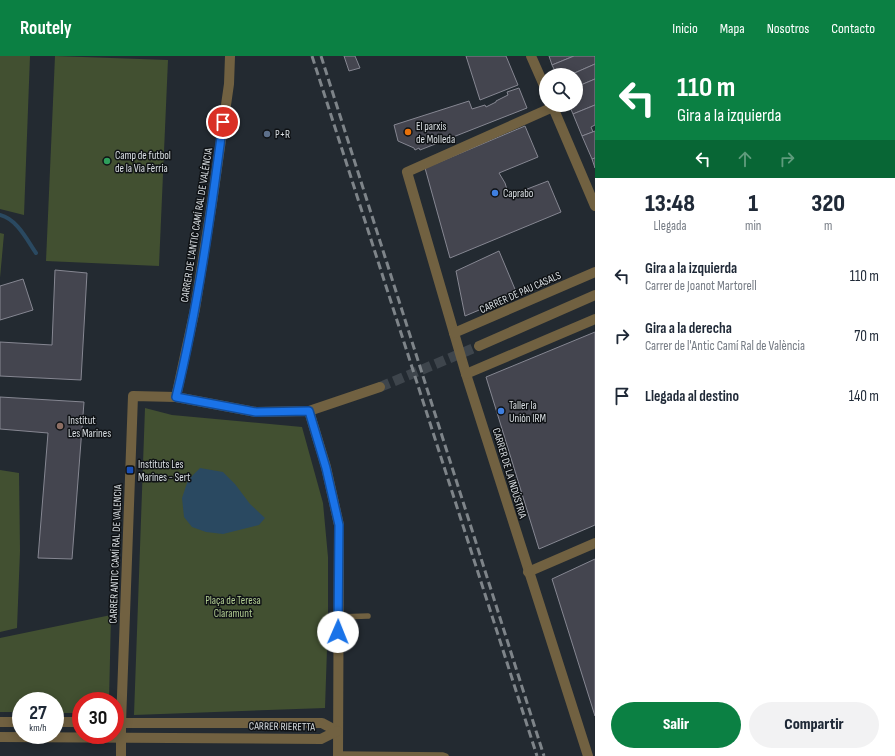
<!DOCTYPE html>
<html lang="es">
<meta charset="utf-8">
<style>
:root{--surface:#fff;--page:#f2f2f3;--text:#1f2937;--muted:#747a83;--accent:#0b8043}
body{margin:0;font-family:"Sofia Sans Condensed",sans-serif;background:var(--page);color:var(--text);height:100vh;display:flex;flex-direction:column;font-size:15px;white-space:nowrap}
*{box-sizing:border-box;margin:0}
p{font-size:13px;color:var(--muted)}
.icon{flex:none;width:22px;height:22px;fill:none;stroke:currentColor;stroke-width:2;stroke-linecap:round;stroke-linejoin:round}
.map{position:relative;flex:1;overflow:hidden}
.details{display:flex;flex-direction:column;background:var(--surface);width:300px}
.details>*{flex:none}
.banner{background:#0b8043;color:#fff;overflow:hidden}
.buttons{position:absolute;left:539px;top:12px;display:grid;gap:8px}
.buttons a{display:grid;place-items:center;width:44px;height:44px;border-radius:50%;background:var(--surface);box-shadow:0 2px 10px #0003;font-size:20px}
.speed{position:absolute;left:12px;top:636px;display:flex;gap:8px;font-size:20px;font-weight:700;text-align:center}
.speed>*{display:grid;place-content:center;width:52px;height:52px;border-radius:50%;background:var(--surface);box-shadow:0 2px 10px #0003;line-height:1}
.speed small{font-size:10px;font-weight:400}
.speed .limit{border:6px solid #d22;background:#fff;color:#111}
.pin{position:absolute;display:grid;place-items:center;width:34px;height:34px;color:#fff;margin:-17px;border:2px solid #fff;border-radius:50%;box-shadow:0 1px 4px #0007}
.me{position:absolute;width:44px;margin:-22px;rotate:1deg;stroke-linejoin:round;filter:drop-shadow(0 0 3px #0008)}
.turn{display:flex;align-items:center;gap:14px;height:84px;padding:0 16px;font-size:18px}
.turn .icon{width:52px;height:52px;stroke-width:2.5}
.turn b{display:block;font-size:28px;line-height:34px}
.lanes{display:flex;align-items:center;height:38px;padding:0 16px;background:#0003;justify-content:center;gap:20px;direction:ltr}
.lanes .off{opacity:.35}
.eta{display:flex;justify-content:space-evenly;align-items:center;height:68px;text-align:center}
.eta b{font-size:24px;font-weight:800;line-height:28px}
.action{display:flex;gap:8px;margin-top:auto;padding:8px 16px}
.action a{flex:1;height:46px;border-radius:24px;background:var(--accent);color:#fff;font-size:16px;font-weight:800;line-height:46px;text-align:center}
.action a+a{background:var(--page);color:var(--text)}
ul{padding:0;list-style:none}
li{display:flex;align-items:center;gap:12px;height:60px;padding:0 16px}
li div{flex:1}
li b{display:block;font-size:15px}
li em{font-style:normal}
header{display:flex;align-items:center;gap:24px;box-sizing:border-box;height:56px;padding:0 20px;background:var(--accent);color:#fff}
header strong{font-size:19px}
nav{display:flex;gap:22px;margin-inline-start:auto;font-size:14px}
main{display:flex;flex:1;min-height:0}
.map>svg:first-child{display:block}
.green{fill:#425031}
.water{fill:#2a4961}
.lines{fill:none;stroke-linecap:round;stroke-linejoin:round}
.stream{stroke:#2a4961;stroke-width:4}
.building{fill:#44454f;stroke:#868792}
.minor-tunnel{stroke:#3e454c;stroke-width:10;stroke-dasharray:10 5;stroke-linecap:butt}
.service{stroke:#716141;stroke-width:5.5}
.minor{stroke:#716141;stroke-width:10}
.tertiary{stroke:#716141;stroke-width:10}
.rail{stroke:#7e8489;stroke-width:3;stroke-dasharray:8 4;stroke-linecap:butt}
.route-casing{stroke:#114b97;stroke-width:10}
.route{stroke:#1a73e8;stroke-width:7}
.food-dot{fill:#e8710a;stroke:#0f1215;stroke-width:1.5}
.service-dot{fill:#5c6f8a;stroke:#0f1215;stroke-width:1.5}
.leisure-dot{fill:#2e9e5b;stroke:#0f1215;stroke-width:1.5}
.shop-dot{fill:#3f7fe0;stroke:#0f1215;stroke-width:1.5}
.education-dot{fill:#8d6e63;stroke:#0f1215;stroke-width:1.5}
.transit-dot{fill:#1a4fb4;stroke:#0f1215;stroke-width:1.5}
.labels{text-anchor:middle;stroke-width:3;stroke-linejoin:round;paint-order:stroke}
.poi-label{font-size:11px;fill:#dadfe3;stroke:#0f1215;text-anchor:start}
.street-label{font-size:11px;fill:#dadfe3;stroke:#0f1215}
.park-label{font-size:11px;fill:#b2cd92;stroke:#0f1215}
</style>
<header>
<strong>Routely</strong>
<nav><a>Inicio</a><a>Mapa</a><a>Nosotros</a><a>Contacto</a></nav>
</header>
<main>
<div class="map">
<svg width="595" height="700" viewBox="0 0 595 700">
<rect width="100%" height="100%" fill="#232a31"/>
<!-- green -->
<g class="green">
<path d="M0,0H30L24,159L0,153Z"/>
<path d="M55,0L168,4L159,210L46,205Z"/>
<path d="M0,177L4,178L0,222Z"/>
<path d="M145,352L172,359L302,371L323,447L328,501V563L325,652L134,659Z"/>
<path d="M0,414L19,417L20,495L17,572L0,576Z"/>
<path d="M111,559L109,645H81V657H55V645H21V656H0V582Z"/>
</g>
<!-- water -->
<path class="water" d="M200,412L223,416L235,428L250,448L265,462L259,469L223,478L206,476L192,471L184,461L182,442L188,424Z"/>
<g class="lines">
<!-- stream -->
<path class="stream" d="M0,159C17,163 27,184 36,197"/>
</g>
<!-- building -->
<g class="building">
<path d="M344,0H355L360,12L349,15Z"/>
<path d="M466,0H506L518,29L480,44Z"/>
<path d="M549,0H574L552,9Z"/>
<path d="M574,0H595V8L570,19H557L552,9Z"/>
<path d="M595,8V23L576,31V19H570Z"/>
<path d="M595,23V49L573,58L569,49H576V31Z"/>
<path d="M519,32L527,52L420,94L419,92L415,94L414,92L398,85L394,69L469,45L472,53L485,49L486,51L496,46V45L508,39L507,36Z"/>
<path d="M595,49V69L591,71L593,76L582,80L573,58Z"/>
<path d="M525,70L538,101L499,117L505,127L509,140L548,125L561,156L450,202L425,112Z"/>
<path d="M595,75V102L592,103L582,80Z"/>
<path d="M595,102V112L592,103Z"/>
<path d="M499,195L517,238L465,260L456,215Z"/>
<path d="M55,214L87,217L81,324L0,320V286L52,289Z"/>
<path d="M23,223L33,254L0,264V230Z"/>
<path d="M595,276V469L539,493L486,321Z"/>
<path d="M0,341L84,346L72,503L38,502L48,377L0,373Z"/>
<path d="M595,503V660L552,523Z"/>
</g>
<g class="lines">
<!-- minor-tunnel -->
<path class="minor-tunnel" d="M380,331L479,290"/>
<!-- service -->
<g class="service">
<path d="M338,561L368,560"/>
<path d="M338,698L443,699L446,700"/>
</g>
<!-- minor -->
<g class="minor">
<path d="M553,51L407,116L466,318L588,700"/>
<path d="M454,277L595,216"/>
<path d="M479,290L595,239"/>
<path d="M466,318L595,263"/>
<path d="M176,341L195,253L212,147L229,28L230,0"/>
<path d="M309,355L326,411L339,469L338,700"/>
<path d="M528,516L595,487"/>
<path d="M0,666H21"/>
<path d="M55,666H81"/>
<path d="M115,667H322L337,675"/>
<path d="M0,681L321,683L337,675"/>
<path d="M121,700V667L133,340L176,341L256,356L309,355L380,331"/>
</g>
<!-- tertiary -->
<g class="tertiary">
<path d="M531,0L546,34"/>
<path d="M552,49L595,150"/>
</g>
<!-- rail -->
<g class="rail">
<path d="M312,0L537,700"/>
<path d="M321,0L544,700"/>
</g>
</g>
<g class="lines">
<!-- route casing -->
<g class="route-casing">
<path id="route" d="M223,66C211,158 198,251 176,341L256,356L309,355L326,412L339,469L338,576"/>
</g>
<!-- route -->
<use href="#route" class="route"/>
</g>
<!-- markers -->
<circle class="food-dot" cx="408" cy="76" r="4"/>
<circle class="service-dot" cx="267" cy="78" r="4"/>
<circle class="leisure-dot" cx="107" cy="105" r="4"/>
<g class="shop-dot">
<circle cx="495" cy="137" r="4"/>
<circle cx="501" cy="355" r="4"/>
</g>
<circle class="education-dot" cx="60" cy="370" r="4"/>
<rect class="transit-dot" x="126" y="410" width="8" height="8" rx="2"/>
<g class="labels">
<!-- poi labels -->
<g class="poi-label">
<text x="416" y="74">El parxis<tspan x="416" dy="13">de Molleda</tspan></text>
<text x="275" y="82">P+R</text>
<text x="115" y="103">Camp de futbol<tspan x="115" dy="13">de la Via Fèrria</tspan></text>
<text x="503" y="141">Caprabo</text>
<text x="509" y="353">Taller la<tspan x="509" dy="13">Unión IRM</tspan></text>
<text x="68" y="368">Institut<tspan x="68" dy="13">Les Marines</tspan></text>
<text x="138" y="412">Instituts Les<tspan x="138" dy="13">Marines - Sert</tspan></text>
</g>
<!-- street labels -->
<g class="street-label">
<text transform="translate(196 169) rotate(-81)" y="4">CARRER DE L'ANTIC CAMÍ RAL DE VALÈNCIA</text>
<text transform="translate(520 236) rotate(-24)" y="4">CARRER DE PAU CASALS</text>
<text transform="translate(510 417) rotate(73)" y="4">CARRER DE LA INDÚSTRIA</text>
<text transform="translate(115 498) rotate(-88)" y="4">CARRER ANTIC CAMÍ RAL DE VALENCIA</text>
<text transform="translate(282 670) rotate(1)" y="4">CARRER RIERETTA</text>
</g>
<!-- park labels -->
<g class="park-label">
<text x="233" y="548">Plaça de Teresa<tspan x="233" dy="13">Claramunt</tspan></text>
</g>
</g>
</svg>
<div class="buttons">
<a><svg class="icon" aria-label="search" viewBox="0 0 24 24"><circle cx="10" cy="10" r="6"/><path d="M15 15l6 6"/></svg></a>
</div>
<div class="speed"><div>27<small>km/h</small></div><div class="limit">30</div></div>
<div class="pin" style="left:223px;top:66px;background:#d93025"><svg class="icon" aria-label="arrive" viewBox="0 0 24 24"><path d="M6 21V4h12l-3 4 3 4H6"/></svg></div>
<svg class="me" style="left:338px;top:576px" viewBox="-20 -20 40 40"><circle r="19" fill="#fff"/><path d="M0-13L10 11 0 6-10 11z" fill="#1a73e8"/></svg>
</div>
<section class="details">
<div class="banner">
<div class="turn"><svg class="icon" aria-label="left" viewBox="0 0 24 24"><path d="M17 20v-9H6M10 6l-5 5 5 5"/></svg><div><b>110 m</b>Gira a la izquierda</div></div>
<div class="lanes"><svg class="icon" aria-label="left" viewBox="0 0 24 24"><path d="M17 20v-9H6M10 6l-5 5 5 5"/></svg><svg class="icon off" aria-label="ahead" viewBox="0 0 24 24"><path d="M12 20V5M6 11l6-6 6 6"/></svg><svg class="icon off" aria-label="right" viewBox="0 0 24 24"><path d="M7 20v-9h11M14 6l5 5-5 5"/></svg></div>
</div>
<div class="eta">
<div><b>13:48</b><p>Llegada</p></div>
<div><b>1</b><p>min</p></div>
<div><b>320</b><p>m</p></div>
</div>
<ul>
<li><svg class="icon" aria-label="left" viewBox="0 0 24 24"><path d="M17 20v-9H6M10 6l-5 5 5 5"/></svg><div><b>Gira a la izquierda</b><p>Carrer de Joanot Martorell</p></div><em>110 m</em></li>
<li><svg class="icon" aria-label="right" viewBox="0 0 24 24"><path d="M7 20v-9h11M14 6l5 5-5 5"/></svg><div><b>Gira a la derecha</b><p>Carrer de l'Antic Camí Ral de València</p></div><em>70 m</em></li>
<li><svg class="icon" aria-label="arrive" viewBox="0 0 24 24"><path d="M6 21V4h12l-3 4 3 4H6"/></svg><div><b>Llegada al destino</b></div><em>140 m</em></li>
</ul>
<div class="action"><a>Salir</a><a>Compartir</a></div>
</section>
</main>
